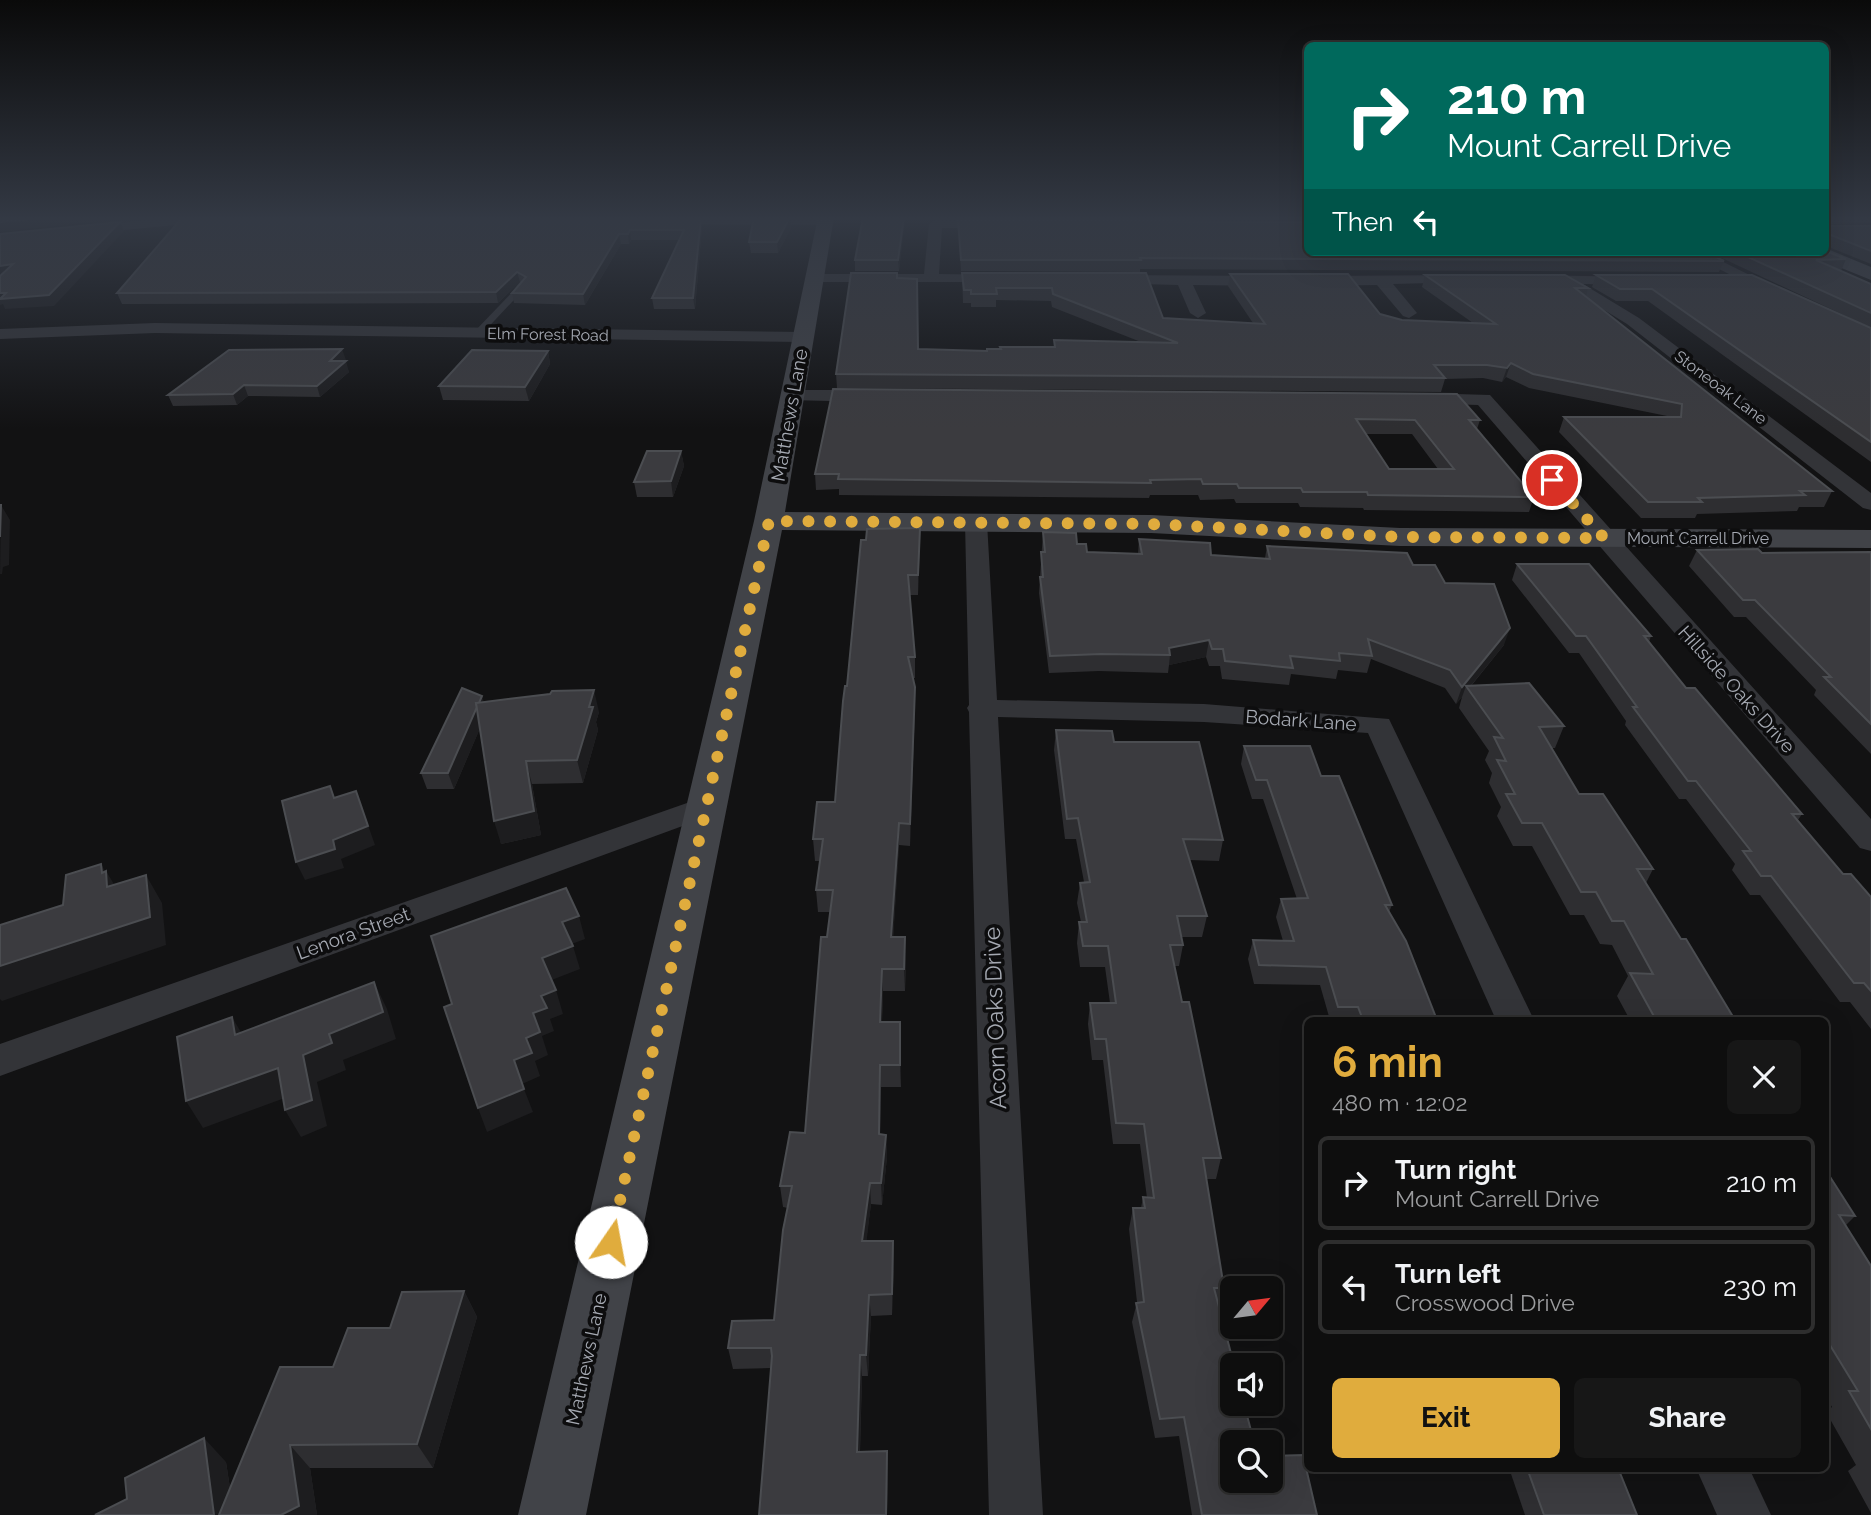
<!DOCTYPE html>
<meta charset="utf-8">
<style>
:root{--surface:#0e0e0e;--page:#171717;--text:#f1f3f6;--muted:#9b9c9e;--line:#2e2e2e;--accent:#e0ac3d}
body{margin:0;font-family:Raleway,sans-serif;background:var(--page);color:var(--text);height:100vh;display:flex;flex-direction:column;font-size:26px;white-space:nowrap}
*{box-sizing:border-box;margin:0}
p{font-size:23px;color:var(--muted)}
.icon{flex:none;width:38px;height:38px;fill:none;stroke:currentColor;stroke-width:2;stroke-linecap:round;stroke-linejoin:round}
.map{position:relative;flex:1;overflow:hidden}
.side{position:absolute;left:1304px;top:1017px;width:525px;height:455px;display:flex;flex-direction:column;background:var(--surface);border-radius:10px;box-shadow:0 7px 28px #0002,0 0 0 2px var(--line)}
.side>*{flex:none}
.top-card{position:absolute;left:1304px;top:42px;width:525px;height:214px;border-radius:10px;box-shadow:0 7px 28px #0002,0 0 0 2px var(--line);background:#00695c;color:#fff;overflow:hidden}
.needle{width:46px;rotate:61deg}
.controls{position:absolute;left:1220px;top:1276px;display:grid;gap:14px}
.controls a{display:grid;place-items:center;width:63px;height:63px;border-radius:10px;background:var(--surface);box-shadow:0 7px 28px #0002,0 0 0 2px var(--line);font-size:35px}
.pin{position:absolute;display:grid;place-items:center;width:60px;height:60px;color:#fff;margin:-30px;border:4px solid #fff;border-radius:50%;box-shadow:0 2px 7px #0007}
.me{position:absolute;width:77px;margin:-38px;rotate:12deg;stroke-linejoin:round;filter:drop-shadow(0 0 5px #0008)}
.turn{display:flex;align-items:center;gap:24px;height:147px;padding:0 28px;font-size:32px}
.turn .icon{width:91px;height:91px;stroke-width:2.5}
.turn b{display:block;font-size:49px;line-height:60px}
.then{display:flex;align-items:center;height:66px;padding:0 28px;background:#0003;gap:14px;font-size:26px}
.round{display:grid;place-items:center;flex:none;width:74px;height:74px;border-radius:10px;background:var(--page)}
.headline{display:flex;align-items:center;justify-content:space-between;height:119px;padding:0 28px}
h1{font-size:42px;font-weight:700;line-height:52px;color:var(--accent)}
.action{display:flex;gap:14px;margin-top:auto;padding:14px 28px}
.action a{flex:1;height:80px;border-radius:10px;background:var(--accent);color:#111;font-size:28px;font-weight:700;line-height:80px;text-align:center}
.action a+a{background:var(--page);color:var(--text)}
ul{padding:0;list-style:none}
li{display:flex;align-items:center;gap:21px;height:94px;margin:0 14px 10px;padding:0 14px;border:4px solid var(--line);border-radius:10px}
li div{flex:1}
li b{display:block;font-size:26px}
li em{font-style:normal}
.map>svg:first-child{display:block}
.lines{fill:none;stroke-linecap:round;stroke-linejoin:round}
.lane{fill:#333438;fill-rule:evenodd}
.street{fill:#333438;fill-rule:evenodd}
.secondary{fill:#414348;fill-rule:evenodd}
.wall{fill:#2e2e31;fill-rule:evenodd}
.shaded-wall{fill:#1d1d1f}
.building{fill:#3b3b3f;stroke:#4b4d51;stroke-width:2;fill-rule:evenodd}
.route{stroke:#e0ac3d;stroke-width:12;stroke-dasharray:0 21.6}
.labels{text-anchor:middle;stroke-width:7;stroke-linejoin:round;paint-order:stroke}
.far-street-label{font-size:16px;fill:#a5a9b2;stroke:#0d0d0e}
.street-label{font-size:19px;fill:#a5a9b2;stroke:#0d0d0e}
.near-street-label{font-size:23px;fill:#a5a9b2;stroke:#0d0d0e}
</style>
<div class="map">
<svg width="1871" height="1515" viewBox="0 0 1871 1515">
<rect width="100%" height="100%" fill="#121213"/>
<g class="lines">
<!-- lane -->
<path class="lane" d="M519,285L526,287L481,335H475V331Z"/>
<!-- street -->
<g class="street">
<path d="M180,217H393L394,218L387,222L186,224L0,242V234Z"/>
<path d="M659,217H825L832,221L825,225L661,224L654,220Z"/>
<path d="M936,220L1002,221V227L997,228H942L939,274L1001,275L1008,279L1006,282H815L808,278L815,274H924L929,224Z"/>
<path d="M1685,252H1703L1784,292L1776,297L1771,295Z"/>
<path d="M1110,275L1270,276L1278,281L1270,286L1193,285L1206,313L1198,318L1190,313L1178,285L1105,283L1102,280Z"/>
<path d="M1463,275L1470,279L1468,282L1393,284L1417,313L1409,318L1403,316L1377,285L1313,286L1305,281L1313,276Z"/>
<path d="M1533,275L1639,277L1642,280L1634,285L1583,284L1639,318L1871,493V510L1863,508L1627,324L1562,284L1528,282L1526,279L1528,276Z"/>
<path d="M155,323L803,332L811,337L803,342L155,333L0,339V329Z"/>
<path d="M795,390H872L881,396L872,402L788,400L786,396Z"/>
<path d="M1422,393L1490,395L1871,819V851L1860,848L1478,405L1415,403L1413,399Z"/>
<path d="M976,515L984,517L987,522L997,700L1204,704L1389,719L1534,1020H1496L1368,733L1204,722L998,717L1043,1515H989L969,712L967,708L969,705L965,522L968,517Z"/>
<path d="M707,796L718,799L723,806L718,813L0,1076V1044Z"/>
<path d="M1696,1468H1749L1771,1515H1717Z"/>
</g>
<!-- secondary -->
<g class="secondary">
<path d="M818,217H834L785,512L1151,515L1400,528L1871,530V548L1400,546L1151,533L782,530L586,1515H518L754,521Z"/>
<path d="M1825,248L1871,267V280L1812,256L1809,252H1825Z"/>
</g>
</g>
<!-- wall -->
<g class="wall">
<path d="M790,217L791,228L778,253H751L749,242Z"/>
<path d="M905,217L899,271H855V260Z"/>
<path d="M956,217H1307V220V219Z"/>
<path d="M1825,217H1871V223L1828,224V226H1871V264L1826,246H1825Z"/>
<path d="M182,218L702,227L695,309H654L652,298L680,240H631L629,244H621L585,305L514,303L512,293L521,283L520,282L498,303L122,304L117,293Z"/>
<path d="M958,220L1724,261L1719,272L1140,269V272L961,271Z"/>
<path d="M1709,252H1825L1846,259L1841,271L1871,284V462L1648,301H1616L1592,287L1596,275L1848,317Z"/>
<path d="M962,273H1146L1163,318L1253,323L1228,286L1230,274L1402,320L1473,323L1422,287L1425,275L1588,288L1586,297L1832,491L1824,507H1799L1797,511L1697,514L1695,518H1641L1559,432L1564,417H1672L1529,388L1506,377L1502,382L1483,378L1445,379L1441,392L837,388L836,374L897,278L918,349L987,351L1054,347V340L1141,342L1052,307L1051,301L996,300V307H971V303H963Z"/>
<path d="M548,351L550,364L529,401L443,400L439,386Z"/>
<path d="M346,360L344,361L349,372L320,397L248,396L237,405L173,406L168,395Z"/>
<path d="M833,389L1480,420L1477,429L1534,497L1529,512L1364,510L1363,508L1300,507L1298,503H1236L1234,499L1200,500L1198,495H1150L1149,498L839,495V489L816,490L815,474ZM1366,434H1412L1438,469H1389Z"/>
<path d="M681,451L684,466L673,497H637L634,482Z"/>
<path d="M920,528L918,595H910L915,657V678H913L915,687V708L910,846L899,845L893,937L906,959L905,991H883L882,1022H900L901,1087H881L880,1134L886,1135L887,1157L882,1205L871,1204L866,1241H893L894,1263L892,1315L871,1316L868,1376H862L860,1452L887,1451L888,1470L887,1515L771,1368L733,1369L728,1348L774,1320L788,1208L783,1207L780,1186L805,1133L830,912H818L816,890L820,861H815L813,839L835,802L847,686Z"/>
<path d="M1043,532L1077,544L1087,552L1138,554L1139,539L1211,555L1265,558L1267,546L1413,565L1445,583L1504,645L1471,686L1564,726L1555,748H1552L1579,794L1653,869L1646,883L1681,939L1735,1020H1630L1617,996L1628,976L1612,945L1600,944L1584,915H1570L1532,846H1513L1497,816L1501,807L1489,783L1492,773L1485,760L1489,751L1459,708L1462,697L1456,704L1445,688L1371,659L1367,673L1338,670L1336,679L1291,674L1289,685L1222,679L1220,666H1209L1206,657L1169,665L1168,673L1099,671L1049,673L1039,593Z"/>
<path d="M1697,550L1762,553L1871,552V754L1814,695L1816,690L1746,617H1734L1689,566Z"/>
<path d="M1517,564L1651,636L1649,642L1686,688L1802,814L1798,820L1843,874L1871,897V1029L1850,1002H1840L1760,895H1750L1732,870L1735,864L1686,799H1679L1625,725L1626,721L1579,653H1569L1512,580Z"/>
<path d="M484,702L599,712L596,722L598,730L583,783L532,784L541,835L501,844L480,728L454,789H427L421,773Z"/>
<path d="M1056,730L1114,742L1223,840L1219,861L1189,860L1207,916L1202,937H1181L1183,945L1179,966H1174L1182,1002L1221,1158L1216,1179H1206L1224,1288L1219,1306L1232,1442L1317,1515H1192L1179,1436L1155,1438L1132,1322L1137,1302L1129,1229L1133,1208H1141L1143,1197L1147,1198L1140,1144H1113L1103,1060H1092L1088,1024L1090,1003H1110L1105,967H1080L1077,943L1079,922H1081L1077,903L1080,883L1084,882L1076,839H1065L1054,750Z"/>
<path d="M1244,746L1321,776L1392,905L1389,912L1437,1020H1330L1320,985L1254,984L1248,959L1253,940L1283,941L1276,917L1281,899H1297L1263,799H1252L1241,764Z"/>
<path d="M1825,1169L1855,1216L1845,1226L1871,1266V1513L1848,1471L1856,1465L1826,1412L1832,1407L1825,1395Z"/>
<path d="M464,1291L477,1317L433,1468H310L317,1515H95L226,1462L230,1488L333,1367L390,1328Z"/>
<path d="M1509,1468H1618L1637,1515H1525Z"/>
</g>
<!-- shaded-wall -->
<g class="shaded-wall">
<path d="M51,217H137L0,232V222Z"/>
<path d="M790,217L791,228L778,253L777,242Z"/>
<path d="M904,217H905L899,271L898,260Z"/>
<path d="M701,218L702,227L695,309L693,298Z"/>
<path d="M120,222L124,231L54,306L5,309L3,304L0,305V293Z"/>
<path d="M630,230L631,240L629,244L628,234Z"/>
<path d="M619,234L621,244L585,305L583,294Z"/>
<path d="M13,264L0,277V266Z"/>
<path d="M517,272L520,282L498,303L496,292Z"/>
<path d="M342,349L346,360L333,371L330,361Z"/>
<path d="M548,351L550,364L529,401L525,387Z"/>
<path d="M346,361L349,372L320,397L317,386Z"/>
<path d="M1511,363L1506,377L1502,382L1507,368Z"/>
<path d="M244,385L248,396L237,405L233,394Z"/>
<path d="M681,451L684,466L673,497L671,481Z"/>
<path d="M1,505L10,520L9,565L3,567L2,574H0Z"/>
<path d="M920,528V548L918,595V575Z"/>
<path d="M1510,628L1504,645L1468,689L1466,686L1462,697L1456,704L1462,687Z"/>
<path d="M1209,640L1206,657L1169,665L1170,655L1169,648Z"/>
<path d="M915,687V708L910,846V824Z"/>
<path d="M594,690L599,712L596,722L598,730L583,783L577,760L589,707Z"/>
<path d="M482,696L487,712L454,789L448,773Z"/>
<path d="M526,761L532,784L541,835L501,844L494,821Z"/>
<path d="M356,791L375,845L341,859L344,868L305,880L296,862L333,840Z"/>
<path d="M899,823V845L892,959L891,937Z"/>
<path d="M101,864L106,873V871L123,899L107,887L102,873Z"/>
<path d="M146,875L162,903L166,945L2,1001L0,999V966Z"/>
<path d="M579,916L585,939L569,945L562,922Z"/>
<path d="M905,937L906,959L905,991L904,969Z"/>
<path d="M573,946L580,969L549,981L542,958Z"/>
<path d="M882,969L883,991L881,1044L880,1022Z"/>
<path d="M374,982L387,1009L396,1039L343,1060L346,1070L317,1082L327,1126L301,1137L285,1110L303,1055L329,1034Z"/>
<path d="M556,990L563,1014L550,1019L554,1031L542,1036L548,1055L535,1061L540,1076L522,1084L514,1060L526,1038L533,1013L541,996Z"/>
<path d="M232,1017L248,1044L235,1035Z"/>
<path d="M900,1022L901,1044V1087L900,1065Z"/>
<path d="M880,1065L881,1087L880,1156L879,1134Z"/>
<path d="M278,1068L293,1095L203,1128L186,1101Z"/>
<path d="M524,1089L533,1112L487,1132L478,1108Z"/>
<path d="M886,1135L887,1157L882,1205L881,1183Z"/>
<path d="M870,1183L871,1204L864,1263L862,1241Z"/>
<path d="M893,1241L894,1263L892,1315V1294Z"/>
<path d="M464,1291L477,1317L433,1468L417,1444Z"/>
<path d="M869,1295L871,1316L868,1376L866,1355Z"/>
<path d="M860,1355L862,1376L859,1471L857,1452Z"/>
<path d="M204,1438L226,1462L234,1515H214Z"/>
<path d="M290,1445L310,1468L317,1515H281Z"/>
<path d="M887,1451L888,1470L887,1515H886Z"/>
</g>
<!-- building -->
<g class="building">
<path d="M0,217H51L0,222Z"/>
<path d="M754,217H790L777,242H749Z"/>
<path d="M863,217H904L898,260H855Z"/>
<path d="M1825,217H1827L1828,226H1871V251L1831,235L1827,239H1825Z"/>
<path d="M182,218H701L693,298H652L684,230H630L628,234H619L583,294L512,293L526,277L517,272L496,292L117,293Z"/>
<path d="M958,220L1307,222V252H1706L1724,261L1140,258L1141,260H961Z"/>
<path d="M120,222L49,295L0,299L6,293H0V276L13,264L0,266V234Z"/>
<path d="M1825,251L1846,259L1816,260L1871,284V313L1737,252H1825Z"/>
<path d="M851,273H897V278L917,279L918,349L987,351V349H1001L1000,347H1055L1054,340L1178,343L1053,294L1052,288H996L997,294H971V290H964L962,273H1146L1163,318L1265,324L1230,274H1348L1380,314L1402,320L1496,324L1425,275H1565L1588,288H1575L1832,491H1800L1805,495L1698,498L1702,502H1648L1564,417H1681L1682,404L1533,374L1511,363L1507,368L1487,365H1434L1445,378L836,374Z"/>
<path d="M1596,275H1752L1871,328V442L1652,289H1620Z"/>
<path d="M342,349L330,361H346L317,386L244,385L233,394L168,395L229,350Z"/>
<path d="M472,350L548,351L525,387L439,386Z"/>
<path d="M833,389L1457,394L1480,420H1469L1534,497L1368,495L1367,492H1303L1301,488H1239L1237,484H1203L1201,479L1150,480L1151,483L838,479L839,474H815ZM1356,419L1415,420L1454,469H1389Z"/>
<path d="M647,451H681L671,481L634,482Z"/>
<path d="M0,505H1L0,537Z"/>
<path d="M920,528L918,575H908L915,657H908L915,687L910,824L899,823L891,937H905L904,969H882L880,1022H900V1065H880L879,1134L886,1135L881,1183H870L862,1241H893L892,1294L869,1295L866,1355H860L857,1452L887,1451L886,1515H759L772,1356L771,1348H728L732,1321L774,1320L783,1230L792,1186H780L790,1132L805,1133L821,937H827L833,890H816L823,839H813L817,802H835L843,701L845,686H847L861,540H866L867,529Z"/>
<path d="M1043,532L1076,533L1077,544H1086L1087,552L1142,554L1139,539L1210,543L1211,555L1270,559L1267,546L1407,553L1413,565H1435L1445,583L1494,584L1510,628L1462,687L1450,670L1368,639L1372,656L1339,653L1340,661L1290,656L1293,668L1225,661L1223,649H1212L1209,640L1169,648L1170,655L1101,654L1050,656L1040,577H1043L1041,552H1045Z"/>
<path d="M1758,549L1762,553L1871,552V724L1824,677H1831L1755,600H1743L1697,550Z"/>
<path d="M1517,564H1589L1651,636H1644L1686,688H1695L1802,814H1792L1843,874H1851L1871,897V991L1864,983H1854L1771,876H1761L1743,851H1751L1696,781H1688L1633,707H1637L1586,636H1576Z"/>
<path d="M1529,683L1564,726L1539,727L1579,794H1603L1653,869H1637L1681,939H1686L1735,1020H1656L1630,973L1653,974L1624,921H1612L1596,892H1581L1542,823H1522L1506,794H1515L1497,760L1506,761L1494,737L1503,738L1466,686Z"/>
<path d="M462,688L482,696L479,703H476L477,707L448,773H421Z"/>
<path d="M594,690L589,707H593L577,760L526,761L534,811L494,821L476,703L550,694L552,691Z"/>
<path d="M1056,730L1112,731L1114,742H1199L1223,840L1183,839L1207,916H1177L1183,945H1170L1182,1002H1189L1221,1158H1203L1224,1288H1214L1234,1365H1232V1404H1244L1254,1442H1232V1480H1270V1456L1303,1455L1317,1515H1202L1184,1417L1160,1419L1136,1303L1144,1302L1133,1208H1145L1143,1197L1154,1198L1144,1124L1116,1123L1106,1039H1095L1090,1003H1116L1108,946H1083L1079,922H1087L1080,883L1090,882L1078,818L1067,819Z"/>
<path d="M1244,746H1310L1321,776H1339L1392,905H1385L1406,941L1437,1020H1363L1358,1007H1338L1326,967L1259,965L1253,940L1294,941L1281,899L1308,898L1267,780H1256Z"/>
<path d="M330,786L334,798L356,791L368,826L333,840L335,849L296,862L282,801Z"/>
<path d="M101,864L102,873L106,871L107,887L146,875L150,917L0,966V925L63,905L66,875Z"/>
<path d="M566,888L579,916L562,922L573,946L542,958L556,990L541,996L547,1008L533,1013L540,1032L526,1038L532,1053L514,1060L524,1089L478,1108L444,1007L452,1004L431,936Z"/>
<path d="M374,982L383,1012L329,1034L332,1043L303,1055L312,1100L285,1110L278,1068L186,1101L177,1037L232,1017L235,1035Z"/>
<path d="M1825,1169L1855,1216L1839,1215L1871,1266V1429L1849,1391H1858L1825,1337Z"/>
<path d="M464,1291L417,1444L290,1445L299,1506L281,1515H219L280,1367H333L348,1328H390L402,1292Z"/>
<path d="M204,1438L214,1515H95L127,1499L125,1478Z"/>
<path d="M1527,1468H1618L1637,1515H1544Z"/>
</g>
<!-- sky -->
<linearGradient id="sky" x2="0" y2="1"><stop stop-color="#0a0a0a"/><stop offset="0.51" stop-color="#333944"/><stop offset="1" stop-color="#333944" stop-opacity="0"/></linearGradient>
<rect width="1871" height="429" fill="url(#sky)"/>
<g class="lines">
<!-- route -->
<path class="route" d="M611,1242L769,521L1151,524L1400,537L1604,538L1552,480"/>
</g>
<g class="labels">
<!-- far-street labels -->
<g class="far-street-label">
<text transform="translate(548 334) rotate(1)" y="6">Elm Forest Road</text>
<text transform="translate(1721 387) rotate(37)" y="6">Stoneoak Lane</text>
<text x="1698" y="544">Mount Carrell Drive</text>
</g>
<!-- street labels -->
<g class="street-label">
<text transform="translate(789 415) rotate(-80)" y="7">Matthews Lane</text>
<text transform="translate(1737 689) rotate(48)" y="7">Hillside Oaks Drive</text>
<text transform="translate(1301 720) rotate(4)" y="7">Bodark Lane</text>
<text transform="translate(353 933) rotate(-20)" y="7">Lenora Street</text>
<text transform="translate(586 1359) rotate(-78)" y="7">Matthews Lane</text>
</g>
<!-- near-street labels -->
<g class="near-street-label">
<text transform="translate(995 1018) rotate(-92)" y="8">Acorn Oaks Drive</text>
</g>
</g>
</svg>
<div class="controls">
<a><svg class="needle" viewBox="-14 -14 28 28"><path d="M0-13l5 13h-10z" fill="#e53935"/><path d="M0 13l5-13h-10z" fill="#9b9c9e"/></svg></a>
<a><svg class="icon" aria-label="sound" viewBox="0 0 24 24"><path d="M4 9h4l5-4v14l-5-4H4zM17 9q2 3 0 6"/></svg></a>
<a><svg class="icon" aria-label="search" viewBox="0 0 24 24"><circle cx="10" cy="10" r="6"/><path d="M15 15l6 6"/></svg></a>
</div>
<div class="pin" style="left:1552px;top:480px;background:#d93025"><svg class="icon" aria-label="arrive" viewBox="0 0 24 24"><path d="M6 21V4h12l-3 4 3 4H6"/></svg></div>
<svg class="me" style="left:611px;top:1242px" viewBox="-20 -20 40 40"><circle r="19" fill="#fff"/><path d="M0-13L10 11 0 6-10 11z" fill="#e0ac3d"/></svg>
<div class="top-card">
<div class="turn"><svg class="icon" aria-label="right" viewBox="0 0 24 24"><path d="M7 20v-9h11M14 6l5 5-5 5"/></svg><div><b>210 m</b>Mount Carrell Drive</div></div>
<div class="then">Then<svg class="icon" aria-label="left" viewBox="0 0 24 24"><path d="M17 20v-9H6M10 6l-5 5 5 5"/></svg></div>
</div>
<section class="side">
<div class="headline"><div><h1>6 min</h1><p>480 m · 12:02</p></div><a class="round"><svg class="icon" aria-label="close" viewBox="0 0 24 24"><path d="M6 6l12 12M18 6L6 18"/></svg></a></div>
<ul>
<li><svg class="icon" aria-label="right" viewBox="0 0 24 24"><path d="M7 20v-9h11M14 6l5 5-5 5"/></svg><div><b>Turn right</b><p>Mount Carrell Drive</p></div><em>210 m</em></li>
<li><svg class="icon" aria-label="left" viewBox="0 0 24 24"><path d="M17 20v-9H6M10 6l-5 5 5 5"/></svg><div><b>Turn left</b><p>Crosswood Drive</p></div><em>230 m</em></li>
</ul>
<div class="action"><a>Exit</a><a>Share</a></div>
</section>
</div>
